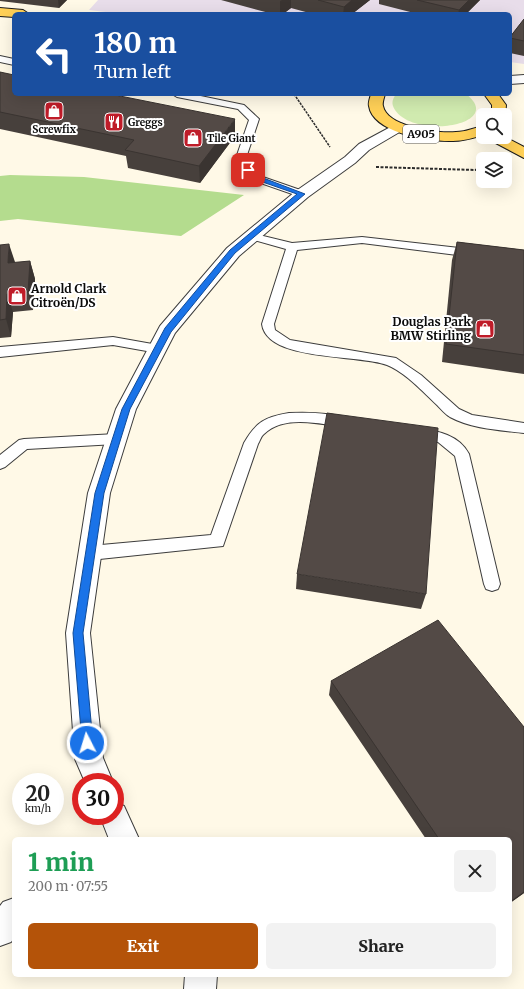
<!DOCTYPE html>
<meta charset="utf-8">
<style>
:root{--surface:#fff;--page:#f2f2f2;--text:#222;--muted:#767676;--accent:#b45309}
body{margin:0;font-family:Merriweather,serif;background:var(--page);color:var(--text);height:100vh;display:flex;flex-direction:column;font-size:15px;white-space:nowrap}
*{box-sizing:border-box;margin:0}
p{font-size:13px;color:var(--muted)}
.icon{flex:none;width:22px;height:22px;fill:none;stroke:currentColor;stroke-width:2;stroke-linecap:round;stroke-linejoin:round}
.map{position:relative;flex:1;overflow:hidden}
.details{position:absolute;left:12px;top:837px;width:500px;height:140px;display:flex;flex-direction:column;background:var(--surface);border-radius:6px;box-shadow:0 4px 16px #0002}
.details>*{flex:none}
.banner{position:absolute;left:12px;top:12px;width:500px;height:84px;border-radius:6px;box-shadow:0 4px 16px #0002;background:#1a4fa0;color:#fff;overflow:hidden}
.tools{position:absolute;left:476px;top:108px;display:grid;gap:8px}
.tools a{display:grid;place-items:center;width:36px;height:36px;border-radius:6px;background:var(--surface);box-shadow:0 4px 16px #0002;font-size:20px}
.speed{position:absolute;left:12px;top:773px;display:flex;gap:8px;font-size:20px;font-weight:700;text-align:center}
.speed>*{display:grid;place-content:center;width:52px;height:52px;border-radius:50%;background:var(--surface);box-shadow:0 4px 16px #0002;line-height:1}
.speed small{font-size:10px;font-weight:400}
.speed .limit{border:6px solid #d22;background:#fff;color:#111}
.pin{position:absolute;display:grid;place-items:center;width:34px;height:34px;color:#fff;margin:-17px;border-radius:8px;box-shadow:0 2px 6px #0006}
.me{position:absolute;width:44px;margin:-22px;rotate:355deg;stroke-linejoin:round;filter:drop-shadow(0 0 3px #0008)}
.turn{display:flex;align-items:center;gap:14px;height:84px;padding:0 16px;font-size:18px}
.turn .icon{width:52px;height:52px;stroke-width:2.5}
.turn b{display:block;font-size:28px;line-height:34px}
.round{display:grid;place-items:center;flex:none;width:42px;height:42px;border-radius:6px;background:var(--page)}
.summary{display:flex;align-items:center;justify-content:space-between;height:68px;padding:0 16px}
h1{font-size:24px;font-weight:800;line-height:30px;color:#1e9e55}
.action{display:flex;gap:8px;margin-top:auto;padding:8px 16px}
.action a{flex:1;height:46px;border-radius:6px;background:var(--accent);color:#fff;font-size:16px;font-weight:800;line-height:46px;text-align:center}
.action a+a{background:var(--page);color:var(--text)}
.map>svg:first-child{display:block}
.industrial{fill:#e8ddea}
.green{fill:#d0eaaf}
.forest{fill:#b4dc8e}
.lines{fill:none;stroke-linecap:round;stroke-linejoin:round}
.lane-casing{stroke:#3d3d3d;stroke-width:2}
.street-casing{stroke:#3d3d3d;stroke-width:2}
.primary-casing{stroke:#1b1b1b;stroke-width:2}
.path-far1{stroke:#2c2c2c;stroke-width:1.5;stroke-dasharray:2.5 1;stroke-linecap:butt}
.path{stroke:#2c2c2c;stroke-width:2;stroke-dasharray:3 1.5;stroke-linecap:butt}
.lane{fill:#fff;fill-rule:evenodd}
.street{fill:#fff;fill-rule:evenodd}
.primary{fill:#ffd057;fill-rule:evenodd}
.wall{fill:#47403c}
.shaded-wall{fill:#3a3431}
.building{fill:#534a46;stroke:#3a3431}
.route{fill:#1a73e8;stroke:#114b97}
.labels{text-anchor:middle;stroke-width:4;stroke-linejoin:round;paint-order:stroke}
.far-poi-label{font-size:10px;font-weight:bold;fill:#0a0a0a;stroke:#fff;text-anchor:start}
.shield{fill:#fff;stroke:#545454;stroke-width:1}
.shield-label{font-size:11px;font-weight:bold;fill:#0a0a0a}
.poi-label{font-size:12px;font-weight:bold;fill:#0a0a0a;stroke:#fff;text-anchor:start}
</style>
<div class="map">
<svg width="524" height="989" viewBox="0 0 524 989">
<rect width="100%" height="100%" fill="#fff9e7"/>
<!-- industrial -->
<path class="industrial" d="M98,0H524V64L510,62V14H122L89,10Z"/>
<!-- green -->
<path class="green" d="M396,94H466C506,125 415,140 395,110C391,104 392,100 396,94Z"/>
<!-- forest -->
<path class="forest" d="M10,175L84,177L244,195L181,236L18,219L0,221V176Z"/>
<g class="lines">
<!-- lane casing -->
<g class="lane-casing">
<g id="lane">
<path d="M0,56L14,59V65L0,62Z"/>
<path d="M172,94H191L244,105L259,119L245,161L260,176L306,192L307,194L306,196H298L252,180L236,163L235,161L249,120L238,109L177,97Z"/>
<path d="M251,233L292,243L362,237L477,250L479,253L477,256L473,257L362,243L297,250L274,324L275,330L290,340L396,358L421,375L459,409L472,415L524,423V433C500,430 472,429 450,417C445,414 441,409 437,405C423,392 405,372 387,365C359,354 267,362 262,324L286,249L247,238L245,236Z"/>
<path d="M113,337L158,345L163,346L164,349L163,352L158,353L113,345L0,357V347Z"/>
<path d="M289,413C310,412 332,413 352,419L354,423L352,427L347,428C323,424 284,414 264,434C261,436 260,441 258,444L223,546L90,560L84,558L82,553L84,548L90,546L211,535L244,443C256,422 265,417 289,413Z"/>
<path d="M418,428C438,431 459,435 469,454L500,584L498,589L492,591L486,589L484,584L455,456L438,442L413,437L411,433L413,429Z"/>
<path d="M116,434L121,435L123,439L121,443L116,444L27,449L5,467L0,469V455L19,440L24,439Z"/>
</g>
</g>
<!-- street casing -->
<g class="street-casing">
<g id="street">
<path d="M524,75V83L510,84V76Z"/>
<path d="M398,123L403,124L405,127L403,130L369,150L355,163L308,197L239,256L175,333L136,409L110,493L90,633L103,758L113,782H85L75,759L66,633L88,493L116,409L160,326L227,248L296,191L345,157L359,144Z"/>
<path d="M115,802L124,806L139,839H109L100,816H115Z"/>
<path d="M14,898V938L11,942L0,946V906L3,902Z"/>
<path d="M185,975H217L216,989H184Z"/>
</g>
</g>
<!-- primary casing -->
<g class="primary-casing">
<g id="primary">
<path d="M0,8L23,10L29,14H14V17L0,16Z"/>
<path d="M371,94H385C384,98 382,103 383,106C387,127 438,134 456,132C465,132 474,128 483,126V135C473,138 463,141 453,141C430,142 373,133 369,106C368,103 370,98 371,94Z"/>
<path d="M484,94H498L506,105L505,117V115H492V105Z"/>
<path d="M488,137H505L524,147V158L490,140Z"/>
</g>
</g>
<!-- path-far1 -->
<path class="path-far1" d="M294,94L330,147"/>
<!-- path -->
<path class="path" d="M376,167L475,170L483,168"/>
<!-- lane -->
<use href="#lane" class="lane"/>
<!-- street -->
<use href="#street" class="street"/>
<!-- primary -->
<use href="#primary" class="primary"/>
</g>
<!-- wall -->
<g class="wall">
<path d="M0,0H67L59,8L0,1Z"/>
<path d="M221,0H370L352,14H313L291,8L283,14H273Z"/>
<path d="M379,0H480L466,14H418L379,4Z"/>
<path d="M524,19V56L510,53V37Z"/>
<path d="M0,72L235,136L200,183L128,168L126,156L0,129Z"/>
<path d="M457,242L524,250V374L442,362L452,260Z"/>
<path d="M0,245L15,263L30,261L35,279L33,310L13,312L11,337L0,338Z"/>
<path d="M297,574L426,594L421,609L296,589Z"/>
<path d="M331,681L524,727V893L510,903V839H426L329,695Z"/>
</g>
<!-- shaded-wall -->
<g class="shaded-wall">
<path d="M58,0H67L59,8Z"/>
<path d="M282,0H291V8L283,14H280V1Z"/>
<path d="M352,0H370L352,14H343L344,7Z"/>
<path d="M469,0H480L466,14H458L459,10Z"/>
<path d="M235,119V136L200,183L199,166Z"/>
<path d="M9,244L15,262L13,281L8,263Z"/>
<path d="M30,261L35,279L33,310L28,292Z"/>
<path d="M7,294L13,312L11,337L6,319Z"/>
<path d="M524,892V893L510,903V902Z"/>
</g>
<!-- building -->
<g class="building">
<path d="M318,0H352L344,7Z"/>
<path d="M417,0H469L459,10Z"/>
<path d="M524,19V41L510,38V37Z"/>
<path d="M0,72L14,75V94H110L235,119L199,166L125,150L134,140L0,112Z"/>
<path d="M457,242L524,250V355L446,344Z"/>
<path d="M9,244L8,263L30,261L28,292L7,294L6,319L0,320V245Z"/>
<path d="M327,413L438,428L426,594L297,574Z"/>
<path d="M438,620L524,727V892L510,902V839H439L331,681Z"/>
</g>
<!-- route -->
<path class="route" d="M246,168H250L258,176L305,194L235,253L171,332L130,409L104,493L83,633L93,743L91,747L87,749L83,747L82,743L73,633L95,493L122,409L165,328L230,250L297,194L254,179L246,171Z"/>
<!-- icons -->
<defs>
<g id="shop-square" transform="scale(1)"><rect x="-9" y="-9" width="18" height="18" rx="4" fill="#bf1c29" stroke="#fff"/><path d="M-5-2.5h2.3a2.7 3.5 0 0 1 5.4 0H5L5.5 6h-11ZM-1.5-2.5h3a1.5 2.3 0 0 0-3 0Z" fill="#fff"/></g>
<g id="restaurant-square" transform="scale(1)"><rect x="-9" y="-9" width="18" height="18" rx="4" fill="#bf1c29" stroke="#fff"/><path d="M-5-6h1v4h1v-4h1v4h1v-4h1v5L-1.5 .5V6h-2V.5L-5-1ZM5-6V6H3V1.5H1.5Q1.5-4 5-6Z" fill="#fff"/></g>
</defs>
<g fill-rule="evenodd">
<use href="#shop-square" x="54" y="111"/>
<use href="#restaurant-square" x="114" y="122"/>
<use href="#shop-square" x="193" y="138"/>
<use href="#shop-square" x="17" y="296"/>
<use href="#shop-square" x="485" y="329"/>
</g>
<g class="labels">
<!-- far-poi labels -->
<g class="far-poi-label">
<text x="128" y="126">Greggs</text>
<text x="54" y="133" text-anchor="middle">Screwfix</text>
<text x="207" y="142">Tile Giant</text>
</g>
<!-- shield labels -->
<rect class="shield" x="403" y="125" width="36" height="18" rx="3"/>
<g class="shield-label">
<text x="421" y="138">A905</text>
</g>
<!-- poi labels -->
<g class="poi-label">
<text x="31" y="293">Arnold Clark<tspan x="31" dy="14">Citroën/DS</tspan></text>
<text x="471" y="326" text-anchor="end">Douglas Park<tspan x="471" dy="14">BMW Stirling</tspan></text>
</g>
</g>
</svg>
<div class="tools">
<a><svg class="icon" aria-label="search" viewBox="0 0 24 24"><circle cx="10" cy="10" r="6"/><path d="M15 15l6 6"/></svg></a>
<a><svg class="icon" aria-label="layers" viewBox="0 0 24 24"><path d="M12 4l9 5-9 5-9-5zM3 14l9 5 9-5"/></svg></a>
</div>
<div class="speed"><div>20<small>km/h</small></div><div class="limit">30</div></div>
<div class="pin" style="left:248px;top:170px;background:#d93025"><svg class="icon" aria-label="arrive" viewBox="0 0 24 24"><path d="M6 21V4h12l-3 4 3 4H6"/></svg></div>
<svg class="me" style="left:87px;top:743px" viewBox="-20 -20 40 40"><circle r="17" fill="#1a73e8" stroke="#fff" stroke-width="3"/><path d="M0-11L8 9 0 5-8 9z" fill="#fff"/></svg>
<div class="banner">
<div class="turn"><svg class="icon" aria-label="left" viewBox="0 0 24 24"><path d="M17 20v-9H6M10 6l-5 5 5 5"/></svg><div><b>180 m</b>Turn left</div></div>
</div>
<section class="details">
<div class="summary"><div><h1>1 min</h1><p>200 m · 07:55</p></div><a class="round"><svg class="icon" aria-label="close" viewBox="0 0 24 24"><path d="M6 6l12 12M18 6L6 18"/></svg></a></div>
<div class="action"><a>Exit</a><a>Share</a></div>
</section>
</div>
